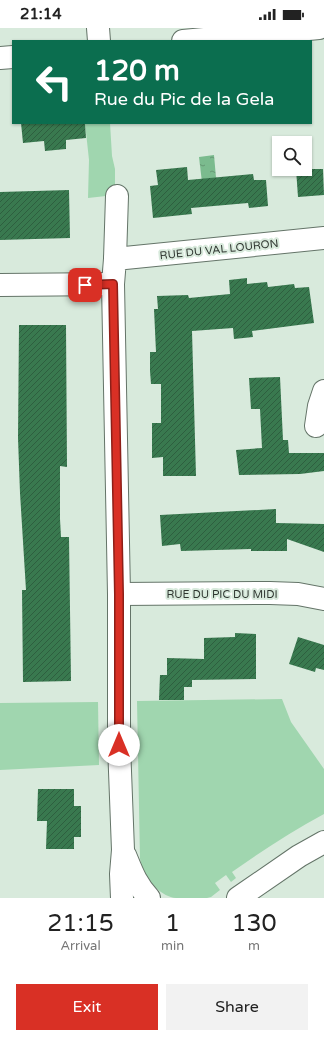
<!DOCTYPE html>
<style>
:root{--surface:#fff;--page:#f2f2f2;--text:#222;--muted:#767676;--accent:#d93025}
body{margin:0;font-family:"Varela Round",sans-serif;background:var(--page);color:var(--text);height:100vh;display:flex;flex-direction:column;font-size:15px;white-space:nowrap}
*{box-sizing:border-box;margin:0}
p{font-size:13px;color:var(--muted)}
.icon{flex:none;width:22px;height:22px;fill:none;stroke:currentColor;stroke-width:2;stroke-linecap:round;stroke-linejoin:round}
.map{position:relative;height:870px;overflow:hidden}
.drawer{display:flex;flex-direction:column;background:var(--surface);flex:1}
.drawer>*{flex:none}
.guide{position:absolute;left:12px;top:12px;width:300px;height:84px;border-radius:0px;box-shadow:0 1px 3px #0004;background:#0b6e4f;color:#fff;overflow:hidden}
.tools{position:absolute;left:272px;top:108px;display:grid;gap:8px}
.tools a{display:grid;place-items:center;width:40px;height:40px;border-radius:0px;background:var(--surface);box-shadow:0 1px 3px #0004;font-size:20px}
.pin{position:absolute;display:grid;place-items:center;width:34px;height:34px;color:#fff;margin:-17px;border-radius:8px;box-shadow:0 2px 6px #0006}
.me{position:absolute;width:44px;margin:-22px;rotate:0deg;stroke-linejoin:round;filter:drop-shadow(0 0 3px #0008)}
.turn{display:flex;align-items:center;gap:14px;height:84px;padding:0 16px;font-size:18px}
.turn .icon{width:52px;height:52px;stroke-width:2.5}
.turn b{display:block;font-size:28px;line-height:34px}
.eta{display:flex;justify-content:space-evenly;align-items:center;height:68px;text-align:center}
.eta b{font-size:24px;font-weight:600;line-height:28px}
.cta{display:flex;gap:8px;margin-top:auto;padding:8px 16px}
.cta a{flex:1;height:46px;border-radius:0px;background:var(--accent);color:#fff;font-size:16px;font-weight:600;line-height:46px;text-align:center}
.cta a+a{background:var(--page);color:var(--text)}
.status{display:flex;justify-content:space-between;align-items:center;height:28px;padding:0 20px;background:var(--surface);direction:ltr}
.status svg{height:11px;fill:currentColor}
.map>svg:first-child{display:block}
.green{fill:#a0d6af}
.water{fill:url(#water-ripples)}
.building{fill:url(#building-hatch)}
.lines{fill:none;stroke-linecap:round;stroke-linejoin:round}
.minor-casing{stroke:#647468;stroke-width:24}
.minor{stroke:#fff;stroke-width:22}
.route-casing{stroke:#8d1f18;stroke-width:10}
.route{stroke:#d93025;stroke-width:7}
.labels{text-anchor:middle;stroke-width:4;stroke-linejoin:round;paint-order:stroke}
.street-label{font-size:11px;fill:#2f3630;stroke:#d8eadc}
</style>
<div class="status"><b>21:14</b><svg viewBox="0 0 49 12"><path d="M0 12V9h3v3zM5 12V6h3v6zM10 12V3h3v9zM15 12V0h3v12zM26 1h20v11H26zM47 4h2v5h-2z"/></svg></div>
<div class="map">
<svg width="324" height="870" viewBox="0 0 324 870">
<defs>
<pattern id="water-ripples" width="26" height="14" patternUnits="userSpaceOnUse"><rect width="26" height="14" fill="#7bbb8e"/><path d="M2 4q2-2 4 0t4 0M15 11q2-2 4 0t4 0" fill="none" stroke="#659974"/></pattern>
<pattern id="building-hatch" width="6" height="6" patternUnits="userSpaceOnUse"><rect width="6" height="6" fill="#39794f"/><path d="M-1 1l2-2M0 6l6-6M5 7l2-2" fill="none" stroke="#2e5f3f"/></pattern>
</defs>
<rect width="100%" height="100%" fill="#d8eadc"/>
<!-- green -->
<g class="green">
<path d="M85,95H110L112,128L115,141V167L88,170L89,132Z"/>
<path d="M282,671L291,694L324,741V786C292,803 262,823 232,844L236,850L231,854L226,847L215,855L220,862L211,869L207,870C197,870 186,870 176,870C162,869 149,854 144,843C142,839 141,835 140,831L137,673Z"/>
<path d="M98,674L99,737L0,742V675Z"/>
</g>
<!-- water -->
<path class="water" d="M214,127L217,161L203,163L199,129Z"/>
<!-- building -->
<g class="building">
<path d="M21,95H85L86,110L66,112V121L45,123L44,113L23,115Z"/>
<path d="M187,139L188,152L253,146L254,152H266L268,178L249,180L248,175L191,180L192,186L153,190L150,158L158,157L156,142Z"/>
<path d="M296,141H323L324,167L298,169Z"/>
<path d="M69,162L70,210L0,212V164Z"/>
<path d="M247,250V256L267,254L268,259L294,256L295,260L309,259L314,295L252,303L253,309L234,311L233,300L192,303L196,448H163V429L152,430V395H161V356H151L150,343V324H156L154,281H158L157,268L188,267L189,270L230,266L229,252Z"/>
<path d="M19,297H66L67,439L60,438V491L61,509H69L71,653L23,654L22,562H26L20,465L18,410Z"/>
<path d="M280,349L283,412H288L289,425H324V443L300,446L239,447L236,422L262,420L260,381H251L249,350Z"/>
<path d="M276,481V495L324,496V524L287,511V523H251V521L181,523L180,516L162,518L160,487Z"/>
<path d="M235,605L256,606V651L192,652V659H184V672H159L160,647H167V630L204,631V610L235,609Z"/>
<path d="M298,609L324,617V642L316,640L315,644L289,636Z"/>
<path d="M38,761H74V778H81V809H74V821H46L47,793H37Z"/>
</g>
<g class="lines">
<!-- minor casing -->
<g class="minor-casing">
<g id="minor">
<path d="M98,0L99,13"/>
<path d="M183,13L319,0"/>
<path d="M0,30L13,29"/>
<path d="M115,231L117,168"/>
<path d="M0,257L113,256"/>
<path d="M316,398L319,378L324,363"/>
<path d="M119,566L270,565L298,566L324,571"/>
<path d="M125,827C132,844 136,856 149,870"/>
<path d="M122,870L121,846L123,822L119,717V566L113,256L115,231L324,210"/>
<path d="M238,870L299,828L324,814"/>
</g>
</g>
<!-- minor -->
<use href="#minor" class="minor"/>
</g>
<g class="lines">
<!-- route casing -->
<g class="route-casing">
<path id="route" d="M85,257L113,256L119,566V717"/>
</g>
<!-- route -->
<use href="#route" class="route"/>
</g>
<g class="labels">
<!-- street labels -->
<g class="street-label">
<text transform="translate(219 221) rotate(-6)" y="4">RUE DU VAL LOURON</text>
<text x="222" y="570">RUE DU PIC DU MIDI</text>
</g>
</g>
</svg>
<div class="tools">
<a><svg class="icon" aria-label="search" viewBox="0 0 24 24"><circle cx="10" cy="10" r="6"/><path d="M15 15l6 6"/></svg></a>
</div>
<div class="pin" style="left:85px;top:257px;background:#d93025"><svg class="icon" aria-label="arrive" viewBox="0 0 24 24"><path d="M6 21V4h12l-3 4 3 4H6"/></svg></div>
<svg class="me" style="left:119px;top:717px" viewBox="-20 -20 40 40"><circle r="19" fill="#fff"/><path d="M0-13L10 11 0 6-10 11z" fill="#d93025"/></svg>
<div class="guide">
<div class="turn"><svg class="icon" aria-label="left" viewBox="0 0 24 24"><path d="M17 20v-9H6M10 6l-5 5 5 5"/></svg><div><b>120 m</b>Rue du Pic de la Gela</div></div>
</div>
</div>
<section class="drawer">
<div class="eta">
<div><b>21:15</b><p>Arrival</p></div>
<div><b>1</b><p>min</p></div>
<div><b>130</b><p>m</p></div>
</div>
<div class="cta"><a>Exit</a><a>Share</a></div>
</section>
